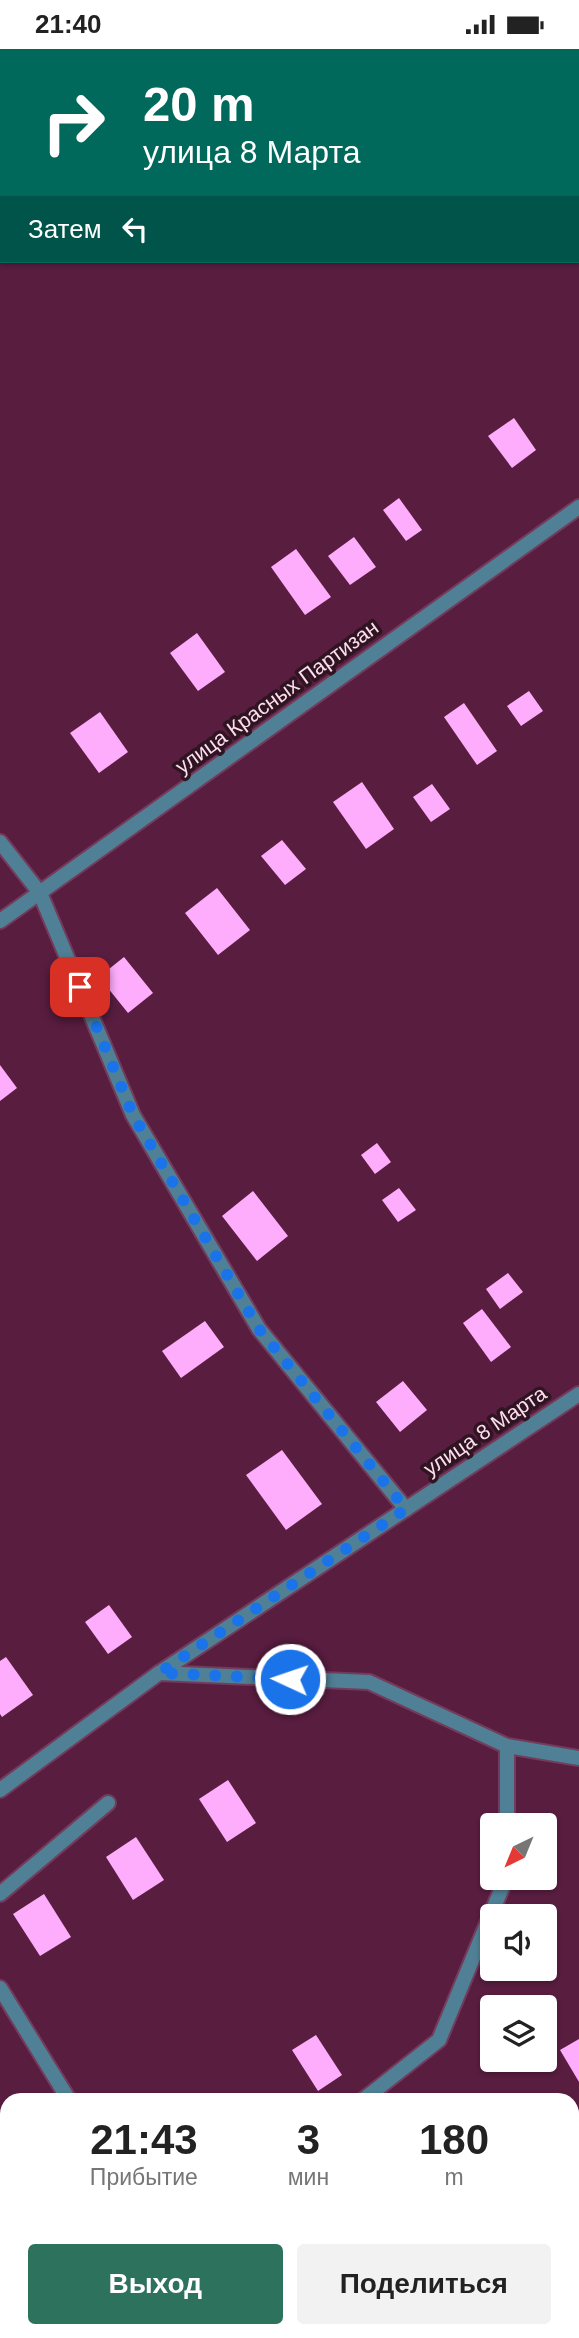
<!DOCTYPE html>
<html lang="ru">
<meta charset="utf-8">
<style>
:root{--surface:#fff;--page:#f2f2f2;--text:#222;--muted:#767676;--accent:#2d725d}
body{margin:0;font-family:Arial,sans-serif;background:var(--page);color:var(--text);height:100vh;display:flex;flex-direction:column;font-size:26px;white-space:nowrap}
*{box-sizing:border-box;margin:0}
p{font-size:23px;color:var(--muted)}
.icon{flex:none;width:38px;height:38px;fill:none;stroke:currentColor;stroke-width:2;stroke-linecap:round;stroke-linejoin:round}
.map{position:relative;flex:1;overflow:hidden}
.sheet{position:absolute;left:0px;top:2044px;width:579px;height:245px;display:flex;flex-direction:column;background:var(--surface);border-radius:21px 21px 0 0;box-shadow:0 2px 5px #0004}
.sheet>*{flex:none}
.hud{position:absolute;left:0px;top:0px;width:579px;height:214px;box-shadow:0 2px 5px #0004;background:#00695c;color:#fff;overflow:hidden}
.needle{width:46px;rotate:223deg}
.fabs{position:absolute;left:480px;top:1764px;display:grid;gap:14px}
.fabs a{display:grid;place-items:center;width:77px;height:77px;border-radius:7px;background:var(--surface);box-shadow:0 2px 5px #0004;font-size:35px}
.pin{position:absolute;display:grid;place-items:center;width:60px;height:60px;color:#fff;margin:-30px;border-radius:14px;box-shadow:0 4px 10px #0006}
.me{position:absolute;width:77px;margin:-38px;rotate:273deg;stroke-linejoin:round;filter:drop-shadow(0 0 5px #0008)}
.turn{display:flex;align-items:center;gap:24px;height:147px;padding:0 28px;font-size:32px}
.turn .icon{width:91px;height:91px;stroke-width:2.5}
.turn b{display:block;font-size:49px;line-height:60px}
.then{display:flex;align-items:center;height:66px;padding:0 28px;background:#0003;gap:14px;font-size:26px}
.eta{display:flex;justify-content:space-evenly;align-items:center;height:119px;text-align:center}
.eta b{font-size:42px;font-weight:600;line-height:49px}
.primary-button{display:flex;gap:14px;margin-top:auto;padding:14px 28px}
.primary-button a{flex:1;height:80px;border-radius:7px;background:var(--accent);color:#fff;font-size:28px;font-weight:600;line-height:80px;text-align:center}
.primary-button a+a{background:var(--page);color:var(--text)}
.status{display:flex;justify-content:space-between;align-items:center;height:49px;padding:0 35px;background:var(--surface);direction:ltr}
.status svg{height:19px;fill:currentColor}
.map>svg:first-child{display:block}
.building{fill:#feadfc}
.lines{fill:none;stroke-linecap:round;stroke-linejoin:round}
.lane-casing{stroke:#733c5c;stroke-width:18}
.street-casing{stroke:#733c5c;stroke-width:18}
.lane{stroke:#508095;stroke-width:14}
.street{stroke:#508095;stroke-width:14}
.route{stroke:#1a73e8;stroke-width:12;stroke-dasharray:0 21.6}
.labels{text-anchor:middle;stroke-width:7;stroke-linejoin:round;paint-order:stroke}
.street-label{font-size:21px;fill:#fddeed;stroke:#2f1422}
</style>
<div class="status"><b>21:40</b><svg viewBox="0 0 49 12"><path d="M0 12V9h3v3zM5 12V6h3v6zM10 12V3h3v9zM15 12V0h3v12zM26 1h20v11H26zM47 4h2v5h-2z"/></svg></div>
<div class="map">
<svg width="579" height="2289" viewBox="0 0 579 2289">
<rect width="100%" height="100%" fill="#591d40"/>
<!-- building -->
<g class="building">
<path d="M514,369L536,401L512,419L488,387Z"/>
<path d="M399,449L422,481L406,492L383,461Z"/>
<path d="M354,488L376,518L350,536L328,507Z"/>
<path d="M296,500L331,548L305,566L271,518Z"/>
<path d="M197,584L225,623L198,642L170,604Z"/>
<path d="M529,642L543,662L521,677L507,657Z"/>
<path d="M464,654L497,702L477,716L444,668Z"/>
<path d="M100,663L128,703L99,724L70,684Z"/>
<path d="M362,733L394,780L366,800L333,753Z"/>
<path d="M432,735L450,760L431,773L413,748Z"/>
<path d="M282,791L306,820L285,836L261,807Z"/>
<path d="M217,839L250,881L218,906L185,864Z"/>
<path d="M124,908L153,944L128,964L99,928Z"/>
<path d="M0,1016L17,1039L0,1052Z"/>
<path d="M377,1094L391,1113L375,1125L361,1106Z"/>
<path d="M399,1139L416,1161L398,1173L382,1151Z"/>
<path d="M253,1142L288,1187L257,1212L222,1167Z"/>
<path d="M508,1224L523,1243L500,1260L486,1240Z"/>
<path d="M482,1260L511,1298L491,1313L463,1274Z"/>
<path d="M205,1272L224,1298L181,1329L162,1302Z"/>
<path d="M403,1332L427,1361L400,1383L376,1353Z"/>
<path d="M282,1401L322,1455L286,1481L246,1426Z"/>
<path d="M109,1556L132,1588L108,1605L85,1573Z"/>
<path d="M6,1608L33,1646L2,1668L0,1665V1612Z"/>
<path d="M228,1731L256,1774L227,1793L199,1750Z"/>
<path d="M136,1788L164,1831L133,1851L106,1808Z"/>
<path d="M44,1845L71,1888L40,1907L13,1865Z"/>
<path d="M316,1986L342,2026L318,2042L292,2001Z"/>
<path d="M579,1990V2033L560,2001Z"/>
<path d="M572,2053L579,2062V2078L572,2083Z"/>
<path d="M183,2282H222L213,2289H188Z"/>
<path d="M290,2282H326L328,2284L321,2289H295Z"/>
</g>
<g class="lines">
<!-- lane casing -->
<g class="lane-casing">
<g id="lane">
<path d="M0,793L40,844"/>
<path d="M0,1845L108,1754"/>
<path d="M0,1939L69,2051"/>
</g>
</g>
<!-- street casing -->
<g class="street-casing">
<g id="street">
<path d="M41,2L43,0"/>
<path d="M0,24H2"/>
<path d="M40,844L133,1066L259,1280L406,1460"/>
<path d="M0,872L579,458"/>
<path d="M159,1624L369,1633L507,1697L579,1709"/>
<path d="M0,1741L159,1624L579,1345"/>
<path d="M507,1776V1697"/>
<path d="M363,2051L439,1991L506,1829"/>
<path d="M10,2289L20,2282"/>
</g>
</g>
<!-- lane -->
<use href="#lane" class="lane"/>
<!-- street -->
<use href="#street" class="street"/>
</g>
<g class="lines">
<!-- route -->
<path class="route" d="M80,938L133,1066L259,1280L406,1460L159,1624L290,1630"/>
</g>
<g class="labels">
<!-- street labels -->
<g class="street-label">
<text transform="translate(277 648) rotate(-36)" y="7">улица Красных Партизан</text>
<text transform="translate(485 1382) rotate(-34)" y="7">улица 8 Марта</text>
</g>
</g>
</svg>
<div class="fabs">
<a><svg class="needle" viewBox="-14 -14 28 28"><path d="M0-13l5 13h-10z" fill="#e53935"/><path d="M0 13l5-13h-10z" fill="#767676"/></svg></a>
<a><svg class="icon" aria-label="sound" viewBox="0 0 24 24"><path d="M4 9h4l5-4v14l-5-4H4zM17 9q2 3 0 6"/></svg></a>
<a><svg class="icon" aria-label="layers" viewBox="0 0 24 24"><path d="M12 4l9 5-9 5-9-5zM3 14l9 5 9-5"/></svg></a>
</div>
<div class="pin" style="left:80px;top:938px;background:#d93025"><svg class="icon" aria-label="arrive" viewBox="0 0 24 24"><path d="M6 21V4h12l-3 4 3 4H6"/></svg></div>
<svg class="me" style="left:290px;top:1630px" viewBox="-20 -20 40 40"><circle r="17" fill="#1a73e8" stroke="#fff" stroke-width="3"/><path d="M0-11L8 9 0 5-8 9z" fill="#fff"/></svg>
<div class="hud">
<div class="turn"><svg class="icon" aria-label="right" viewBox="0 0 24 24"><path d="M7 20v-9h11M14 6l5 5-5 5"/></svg><div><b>20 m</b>улица 8 Марта</div></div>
<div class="then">Затем<svg class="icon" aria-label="left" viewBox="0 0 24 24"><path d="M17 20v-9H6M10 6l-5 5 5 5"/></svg></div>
</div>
<section class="sheet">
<div class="eta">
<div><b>21:43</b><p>Прибытие</p></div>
<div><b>3</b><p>мин</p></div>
<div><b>180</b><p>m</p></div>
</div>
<div class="primary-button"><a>Выход</a><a>Поделиться</a></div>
</section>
</div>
